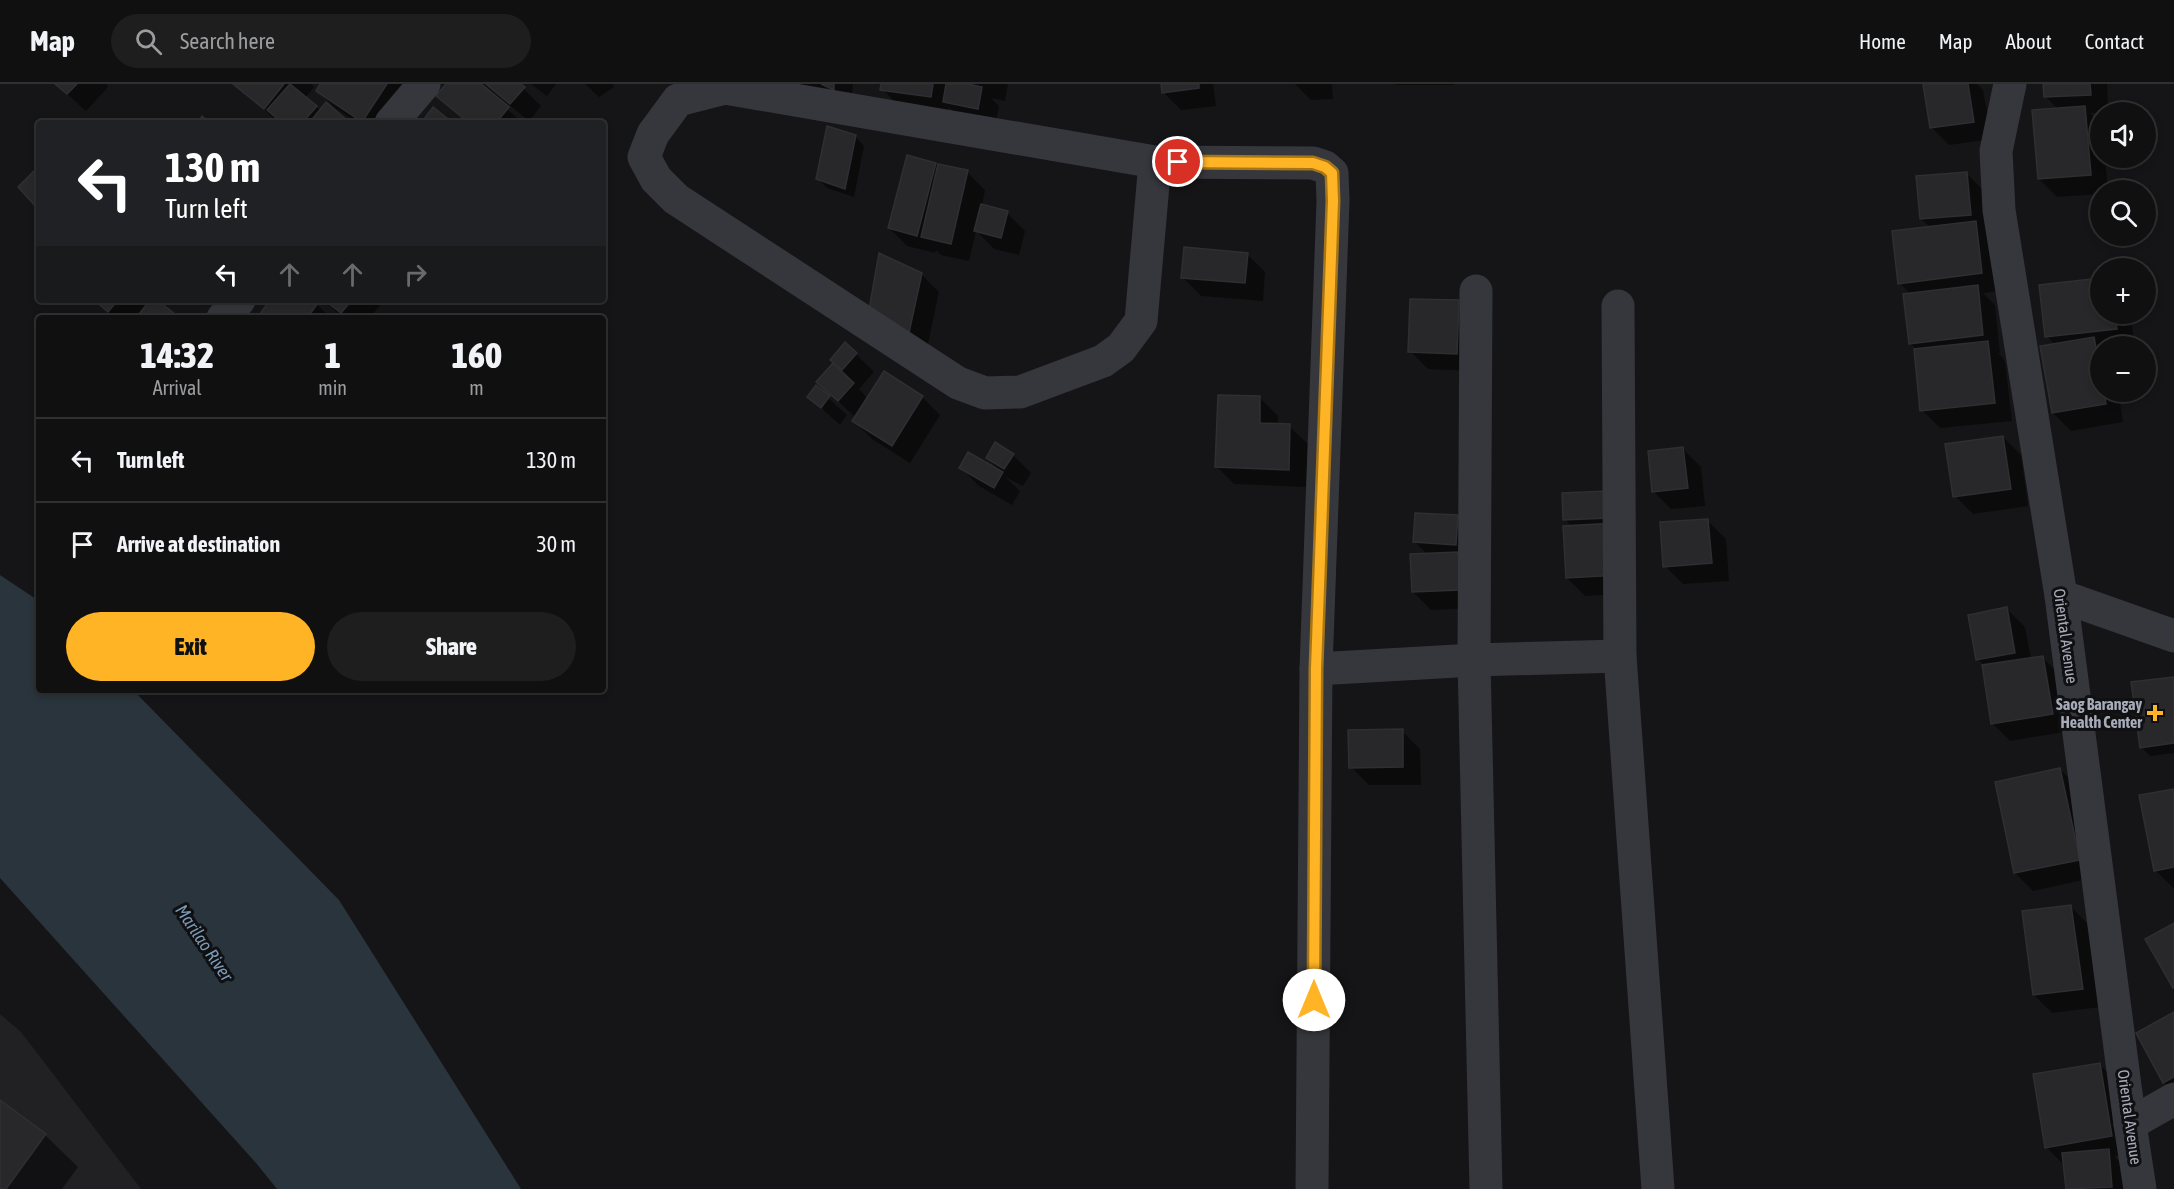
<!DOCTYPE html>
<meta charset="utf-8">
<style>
:root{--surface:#101011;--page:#1e1e1f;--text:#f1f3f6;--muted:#9c9d9f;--line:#303031;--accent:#ffb425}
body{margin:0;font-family:"Asap Condensed",sans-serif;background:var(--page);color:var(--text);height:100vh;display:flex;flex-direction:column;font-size:22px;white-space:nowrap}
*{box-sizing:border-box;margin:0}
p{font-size:20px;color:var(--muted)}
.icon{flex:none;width:33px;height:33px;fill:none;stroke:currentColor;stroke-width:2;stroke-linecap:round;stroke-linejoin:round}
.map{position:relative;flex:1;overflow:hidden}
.sheet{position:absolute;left:36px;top:231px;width:570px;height:378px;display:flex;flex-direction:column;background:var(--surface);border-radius:6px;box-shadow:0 3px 9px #0003,0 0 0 2px var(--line)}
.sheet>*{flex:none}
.top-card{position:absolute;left:36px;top:36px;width:570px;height:183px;border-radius:6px;box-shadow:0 3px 9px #0003,0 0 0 2px var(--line);background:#202124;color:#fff;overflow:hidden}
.tools{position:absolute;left:2090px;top:18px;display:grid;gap:12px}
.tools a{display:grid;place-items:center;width:66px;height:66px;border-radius:50%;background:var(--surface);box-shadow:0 3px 9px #0003,0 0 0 2px var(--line);font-size:30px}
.pin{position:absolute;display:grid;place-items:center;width:51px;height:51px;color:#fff;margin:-26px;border:3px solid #fff;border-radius:50%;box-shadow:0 2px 6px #0007}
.me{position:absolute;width:66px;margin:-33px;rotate:0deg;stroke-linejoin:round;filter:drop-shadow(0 0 4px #0008)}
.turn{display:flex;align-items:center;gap:21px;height:126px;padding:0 30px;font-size:27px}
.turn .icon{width:78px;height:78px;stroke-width:2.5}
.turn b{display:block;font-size:42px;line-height:51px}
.lanes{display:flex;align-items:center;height:57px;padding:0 30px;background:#0003;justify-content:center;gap:30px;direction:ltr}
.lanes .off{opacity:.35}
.eta{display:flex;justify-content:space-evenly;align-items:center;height:102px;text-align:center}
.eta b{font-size:36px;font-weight:800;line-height:42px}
.primary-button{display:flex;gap:12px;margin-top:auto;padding:12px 30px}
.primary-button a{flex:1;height:69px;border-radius:36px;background:var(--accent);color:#111;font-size:24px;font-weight:800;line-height:69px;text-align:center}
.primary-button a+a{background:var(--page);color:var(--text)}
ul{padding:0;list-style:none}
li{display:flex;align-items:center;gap:18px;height:84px;padding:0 30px;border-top:2px solid var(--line)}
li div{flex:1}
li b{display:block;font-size:22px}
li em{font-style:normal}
header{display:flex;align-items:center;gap:36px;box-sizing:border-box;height:84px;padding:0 30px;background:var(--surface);border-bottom:2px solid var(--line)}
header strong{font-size:28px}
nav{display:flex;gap:33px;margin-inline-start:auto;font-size:21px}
.search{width:420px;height:54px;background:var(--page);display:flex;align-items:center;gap:15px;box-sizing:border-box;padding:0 21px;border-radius:33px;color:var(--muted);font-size:22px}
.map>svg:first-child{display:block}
.built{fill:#212124}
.water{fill:#2a343c}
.shadow{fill:#0007}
.building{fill:#28282b;stroke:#2f2f33;stroke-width:1.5}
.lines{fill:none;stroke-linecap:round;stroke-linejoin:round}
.minor{stroke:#35373c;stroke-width:33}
.route-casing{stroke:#a67518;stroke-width:15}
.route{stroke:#ffb425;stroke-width:10}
.poi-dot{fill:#ffb425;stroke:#101012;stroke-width:2}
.labels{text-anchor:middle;stroke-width:6;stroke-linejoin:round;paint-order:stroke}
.street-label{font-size:16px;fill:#a6abb8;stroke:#101012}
.poi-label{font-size:16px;font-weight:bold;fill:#a6abb8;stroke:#101012;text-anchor:end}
.water-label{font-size:18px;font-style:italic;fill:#7a9ab6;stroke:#101012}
</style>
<header>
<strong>Map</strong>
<div class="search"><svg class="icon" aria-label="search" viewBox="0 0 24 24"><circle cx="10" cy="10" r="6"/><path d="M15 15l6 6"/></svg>Search here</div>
<nav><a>Home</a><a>Map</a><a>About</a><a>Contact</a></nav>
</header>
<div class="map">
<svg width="2174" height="1105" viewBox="0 0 2174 1105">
<rect width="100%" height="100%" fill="#151517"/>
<!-- built -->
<path class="built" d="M0,930L21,948L141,1105H0Z"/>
<!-- water -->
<path class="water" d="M0,491L39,517V606H133L339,816L521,1105H277L256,1079L0,794Z"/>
<!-- shadow -->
<g class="shadow">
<path d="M56,0H106L108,3L86,27Z"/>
<path d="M235,0H311L314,3L305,14L321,27L348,39H279Z"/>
<path d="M322,0H407L391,39H358L335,24L318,6Z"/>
<path d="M448,0H478L523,39H467L438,12Z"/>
<path d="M484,0H519L541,22L529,37Z"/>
<path d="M531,0H556L547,12Z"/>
<path d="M585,0H612L614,3L599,13Z"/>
<path d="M799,0H853L851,23L813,14Z"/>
<path d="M882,0H1008L1005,17L991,14L999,22L995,43L962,36L949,23L948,30L900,23L882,5Z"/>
<path d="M1162,0H1213L1216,22L1181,26L1163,8Z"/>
<path d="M1295,0H1332L1333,15L1311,16Z"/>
<path d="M1395,0H1454V1H1396Z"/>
<path d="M1925,0H1977L1983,6L1992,55L1949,61L1931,43Z"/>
<path d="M2045,0H2107L2108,28L2090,29L2100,39V74H2105L2108,106H2100V110L2057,113L2039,95L2058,25L2045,12Z"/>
<path d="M856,53L864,62L854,113L827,104L818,95Z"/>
<path d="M935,80L939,83L967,88L985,106L982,122L1007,129L1025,147L1019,171L994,165L976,147L969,177L941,171L936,166L935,169L907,162L889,144Z"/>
<path d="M1966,89L1984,107L1999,207L1983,209L1995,221L2000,269H1998L2005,277L2012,337L1940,344L1922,326L1916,265L1910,259L1911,211L1900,199L1930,143L1921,135Z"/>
<path d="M1247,170L1265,188L1263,217L1201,212L1183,194Z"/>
<path d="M921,190L939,208L925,274L887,254Z"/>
<path d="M2100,195V230H2131L2134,262H2100V308H2118L2123,338L2071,347L2053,329L2055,261L2047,252Z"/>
<path d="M95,216H147L150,219L155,216L178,234H114Z"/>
<path d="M272,216H312L331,234H259Z"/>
<path d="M322,216H384L370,234H344Z"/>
<path d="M1459,218L1477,236L1475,287L1428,285L1410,267Z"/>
<path d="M856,270L874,288L859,305L868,315L884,289L922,313L940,331L910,379L872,355L854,337L856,334L818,298L835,279Z"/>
<path d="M816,303L847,331L840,341L809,313Z"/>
<path d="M1260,314L1278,332V341L1289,342L1308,360L1306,403L1234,400L1216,382Z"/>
<path d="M2003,353L2021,371L2028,422L1973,430L1955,412Z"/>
<path d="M1683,365L1701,383L1705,422L1671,425L1653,407Z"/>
<path d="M969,370L1002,390L988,374L1013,371L1031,389L1023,402L1005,393L1020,407L1012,421L979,402L961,384Z"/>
<path d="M1607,409L1636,509L1585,512L1567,494L1572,443L1565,435Z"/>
<path d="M1457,433L1475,451L1477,524L1431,526L1413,508L1428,471L1415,458Z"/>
<path d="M1708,437L1726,455L1729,497L1683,500L1665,482Z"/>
<path d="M2007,525L2025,543L2031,575L2042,573L2060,591L2070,647L2010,657L1992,639L1985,582L1978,575Z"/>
<path d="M2174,595V669L2150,672L2141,663Z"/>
<path d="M1402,647L1420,665L1421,701H1369L1351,683Z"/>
<path d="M2060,685L2078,703L2097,793L2033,807L2015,789Z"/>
<path d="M2174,706V804H2173L2155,786Z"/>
<path d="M2071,823L2089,841L2100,923L2052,929L2034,911Z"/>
<path d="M2174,930V1008L2164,998L2138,949Z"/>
<path d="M2100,981L2118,999L2130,1070L2114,1072L2126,1085L2128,1105H2067L2065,1082L2046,1063Z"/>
<path d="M0,1018L45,1051L78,1083L62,1105H0Z"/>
</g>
<!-- building -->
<g class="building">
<path d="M55,0H77L67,10Z"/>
<path d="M233,0H284L264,25Z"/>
<path d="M290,0L317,22L302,39H282L267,26Z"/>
<path d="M320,0H387L362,38L316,7Z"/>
<path d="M446,0H481L509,23L496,39H469L436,12Z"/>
<path d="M486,0H521L525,3L510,20Z"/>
<path d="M821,0H834V6Z"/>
<path d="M881,0H933L931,13L880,6Z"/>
<path d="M946,0H968L982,3L978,25L943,18Z"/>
<path d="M1161,0H1199V4L1162,9Z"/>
<path d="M1923,0H1968L1974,38L1930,44Z"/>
<path d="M2043,0H2090L2091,11L2044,13Z"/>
<path d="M326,18L350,39H309Z"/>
<path d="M2085,22L2091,91L2038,95L2032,26Z"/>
<path d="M433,23L453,39H421Z"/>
<path d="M202,32L210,39H197Z"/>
<path d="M827,42L856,51L845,105L816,95Z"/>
<path d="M907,71L936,79L917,152L888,144Z"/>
<path d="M938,80L968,86L951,160L921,153Z"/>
<path d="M37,84L39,86V126L18,103Z"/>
<path d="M1967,88L1971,131L1920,135L1916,92Z"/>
<path d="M981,120L1008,127L1001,154L974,147Z"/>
<path d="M1976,137L1982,189L1898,200L1892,147Z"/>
<path d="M1184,163L1248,169L1245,199L1181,194Z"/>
<path d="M879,169L922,189L907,258L867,237Z"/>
<path d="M2100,194V230H2115L2117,245L2045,253L2039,201Z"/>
<path d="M1978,201L1983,251L1909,260L1903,210Z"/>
<path d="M1410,215L1459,216L1457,270L1408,268Z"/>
<path d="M94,216H118L108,228Z"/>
<path d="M150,216H157L180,234H136Z"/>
<path d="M270,216H315L318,219L307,234H257Z"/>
<path d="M324,216H352L341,229Z"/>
<path d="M2094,253L2100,286V308H2104L2106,320L2052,329L2040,262Z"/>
<path d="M1988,257L1995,319L1920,327L1914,265Z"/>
<path d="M845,258L857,269L842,286L830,276Z"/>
<path d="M833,279L854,299L838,317L816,298Z"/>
<path d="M884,287L923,312L892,362L852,337Z"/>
<path d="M816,301L830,312L821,324L807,313Z"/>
<path d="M1218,311L1260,312V339L1290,340L1289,386L1215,383Z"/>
<path d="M2003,352L2011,405L1953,413L1945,360Z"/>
<path d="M995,358L1014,370L1004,385L986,374Z"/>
<path d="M1683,363L1688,404L1652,408L1648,367Z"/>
<path d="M968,368L1003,388L994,404L959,384Z"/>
<path d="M1607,407L1609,434L1563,436L1562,409Z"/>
<path d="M1415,429L1458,431L1456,461L1413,458Z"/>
<path d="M1708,435L1712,479L1663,483L1660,438Z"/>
<path d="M1615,439L1619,491L1566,494L1563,442Z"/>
<path d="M1458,468L1460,506L1412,508L1410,470Z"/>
<path d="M2007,523L2015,569L1976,576L1968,531Z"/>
<path d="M2043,572L2053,630L1991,640L1982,581Z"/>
<path d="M2174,593V659L2140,664L2131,598Z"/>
<path d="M1403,645V683L1349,684L1348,646Z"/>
<path d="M2060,684L2080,776L2014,789L1995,698Z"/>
<path d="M2174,705V783L2154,787L2139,711Z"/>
<path d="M2071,821L2083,905L2033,911L2022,827Z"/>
<path d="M2174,839V903L2173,904L2145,855Z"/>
<path d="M2174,928V993L2163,999L2136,949Z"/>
<path d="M2100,979L2112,1052L2045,1064L2033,990Z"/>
<path d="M0,1016L46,1050L6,1105H0Z"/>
<path d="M2109,1065L2112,1103L2066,1105L2062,1069Z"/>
</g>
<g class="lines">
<!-- minor -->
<g class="minor">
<path d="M2010,0L1996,67L1999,126L2061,512L2130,1040L2140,1105"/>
<path d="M391,39L424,0"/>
<path d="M1155,78L1141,237L1121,264L1103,277L1020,308L985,309L958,299L676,115L656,95L644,73L653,50L678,16L725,4L1155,78L1313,79L1325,83L1332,89L1333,117L1316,585L1312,1105"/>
<path d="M1476,207L1474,576L1486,1105"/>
<path d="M1618,222L1620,572L1658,1105"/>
<path d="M223,234L239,216"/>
<path d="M2061,512L2174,552"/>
<path d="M1316,585L1474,576L1620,572"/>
<path d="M2130,1040L2174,1015"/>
</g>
</g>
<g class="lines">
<!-- route casing -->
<g class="route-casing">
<path id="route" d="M1178,78L1313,79L1325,83L1332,89L1333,117L1316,585L1314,916"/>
</g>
<!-- route -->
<use href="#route" class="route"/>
</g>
<!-- markers -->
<path class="poi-dot" d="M2152 620h6v6h6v6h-6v6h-6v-6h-6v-6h6z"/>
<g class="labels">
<!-- street labels -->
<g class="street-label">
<text transform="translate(2066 552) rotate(82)" y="6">Oriental Avenue</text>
<text transform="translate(2130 1033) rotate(82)" y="6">Oriental Avenue</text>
</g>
<!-- poi labels -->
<g class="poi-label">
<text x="2142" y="626">Saog Barangay<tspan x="2142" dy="18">Health Center</tspan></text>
</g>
<!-- water labels -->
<g class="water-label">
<text transform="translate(204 859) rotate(56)" y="6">Marilao River</text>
</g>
</g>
</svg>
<div class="tools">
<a><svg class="icon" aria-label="sound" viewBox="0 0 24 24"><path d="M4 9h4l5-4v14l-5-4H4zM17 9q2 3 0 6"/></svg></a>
<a><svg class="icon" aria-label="search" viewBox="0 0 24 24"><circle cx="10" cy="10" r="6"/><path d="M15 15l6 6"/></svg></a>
<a>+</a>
<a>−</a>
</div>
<div class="pin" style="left:1178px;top:78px;background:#d93025"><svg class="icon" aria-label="arrive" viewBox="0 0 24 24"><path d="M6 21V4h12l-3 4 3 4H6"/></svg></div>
<svg class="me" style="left:1314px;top:916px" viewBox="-20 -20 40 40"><circle r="19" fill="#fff"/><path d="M0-13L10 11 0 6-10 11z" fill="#ffb425"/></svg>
<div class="top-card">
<div class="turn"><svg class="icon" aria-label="left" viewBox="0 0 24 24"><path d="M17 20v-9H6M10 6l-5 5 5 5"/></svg><div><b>130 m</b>Turn left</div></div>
<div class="lanes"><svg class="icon" aria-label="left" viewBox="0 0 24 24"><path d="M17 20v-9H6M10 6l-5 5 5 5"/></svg><svg class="icon off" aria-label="ahead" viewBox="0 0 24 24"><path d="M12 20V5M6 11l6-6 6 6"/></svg><svg class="icon off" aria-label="ahead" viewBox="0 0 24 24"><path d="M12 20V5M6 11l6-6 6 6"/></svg><svg class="icon off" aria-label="right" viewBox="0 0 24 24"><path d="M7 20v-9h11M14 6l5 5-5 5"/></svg></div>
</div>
<section class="sheet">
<div class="eta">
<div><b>14:32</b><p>Arrival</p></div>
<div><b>1</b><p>min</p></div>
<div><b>160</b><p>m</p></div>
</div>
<ul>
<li><svg class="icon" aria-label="left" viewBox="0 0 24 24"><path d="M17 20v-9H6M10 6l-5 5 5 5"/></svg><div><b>Turn left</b></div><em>130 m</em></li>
<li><svg class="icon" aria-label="arrive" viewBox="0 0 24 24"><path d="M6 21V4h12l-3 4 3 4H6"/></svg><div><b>Arrive at destination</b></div><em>30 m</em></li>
</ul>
<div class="primary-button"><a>Exit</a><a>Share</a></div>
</section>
</div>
